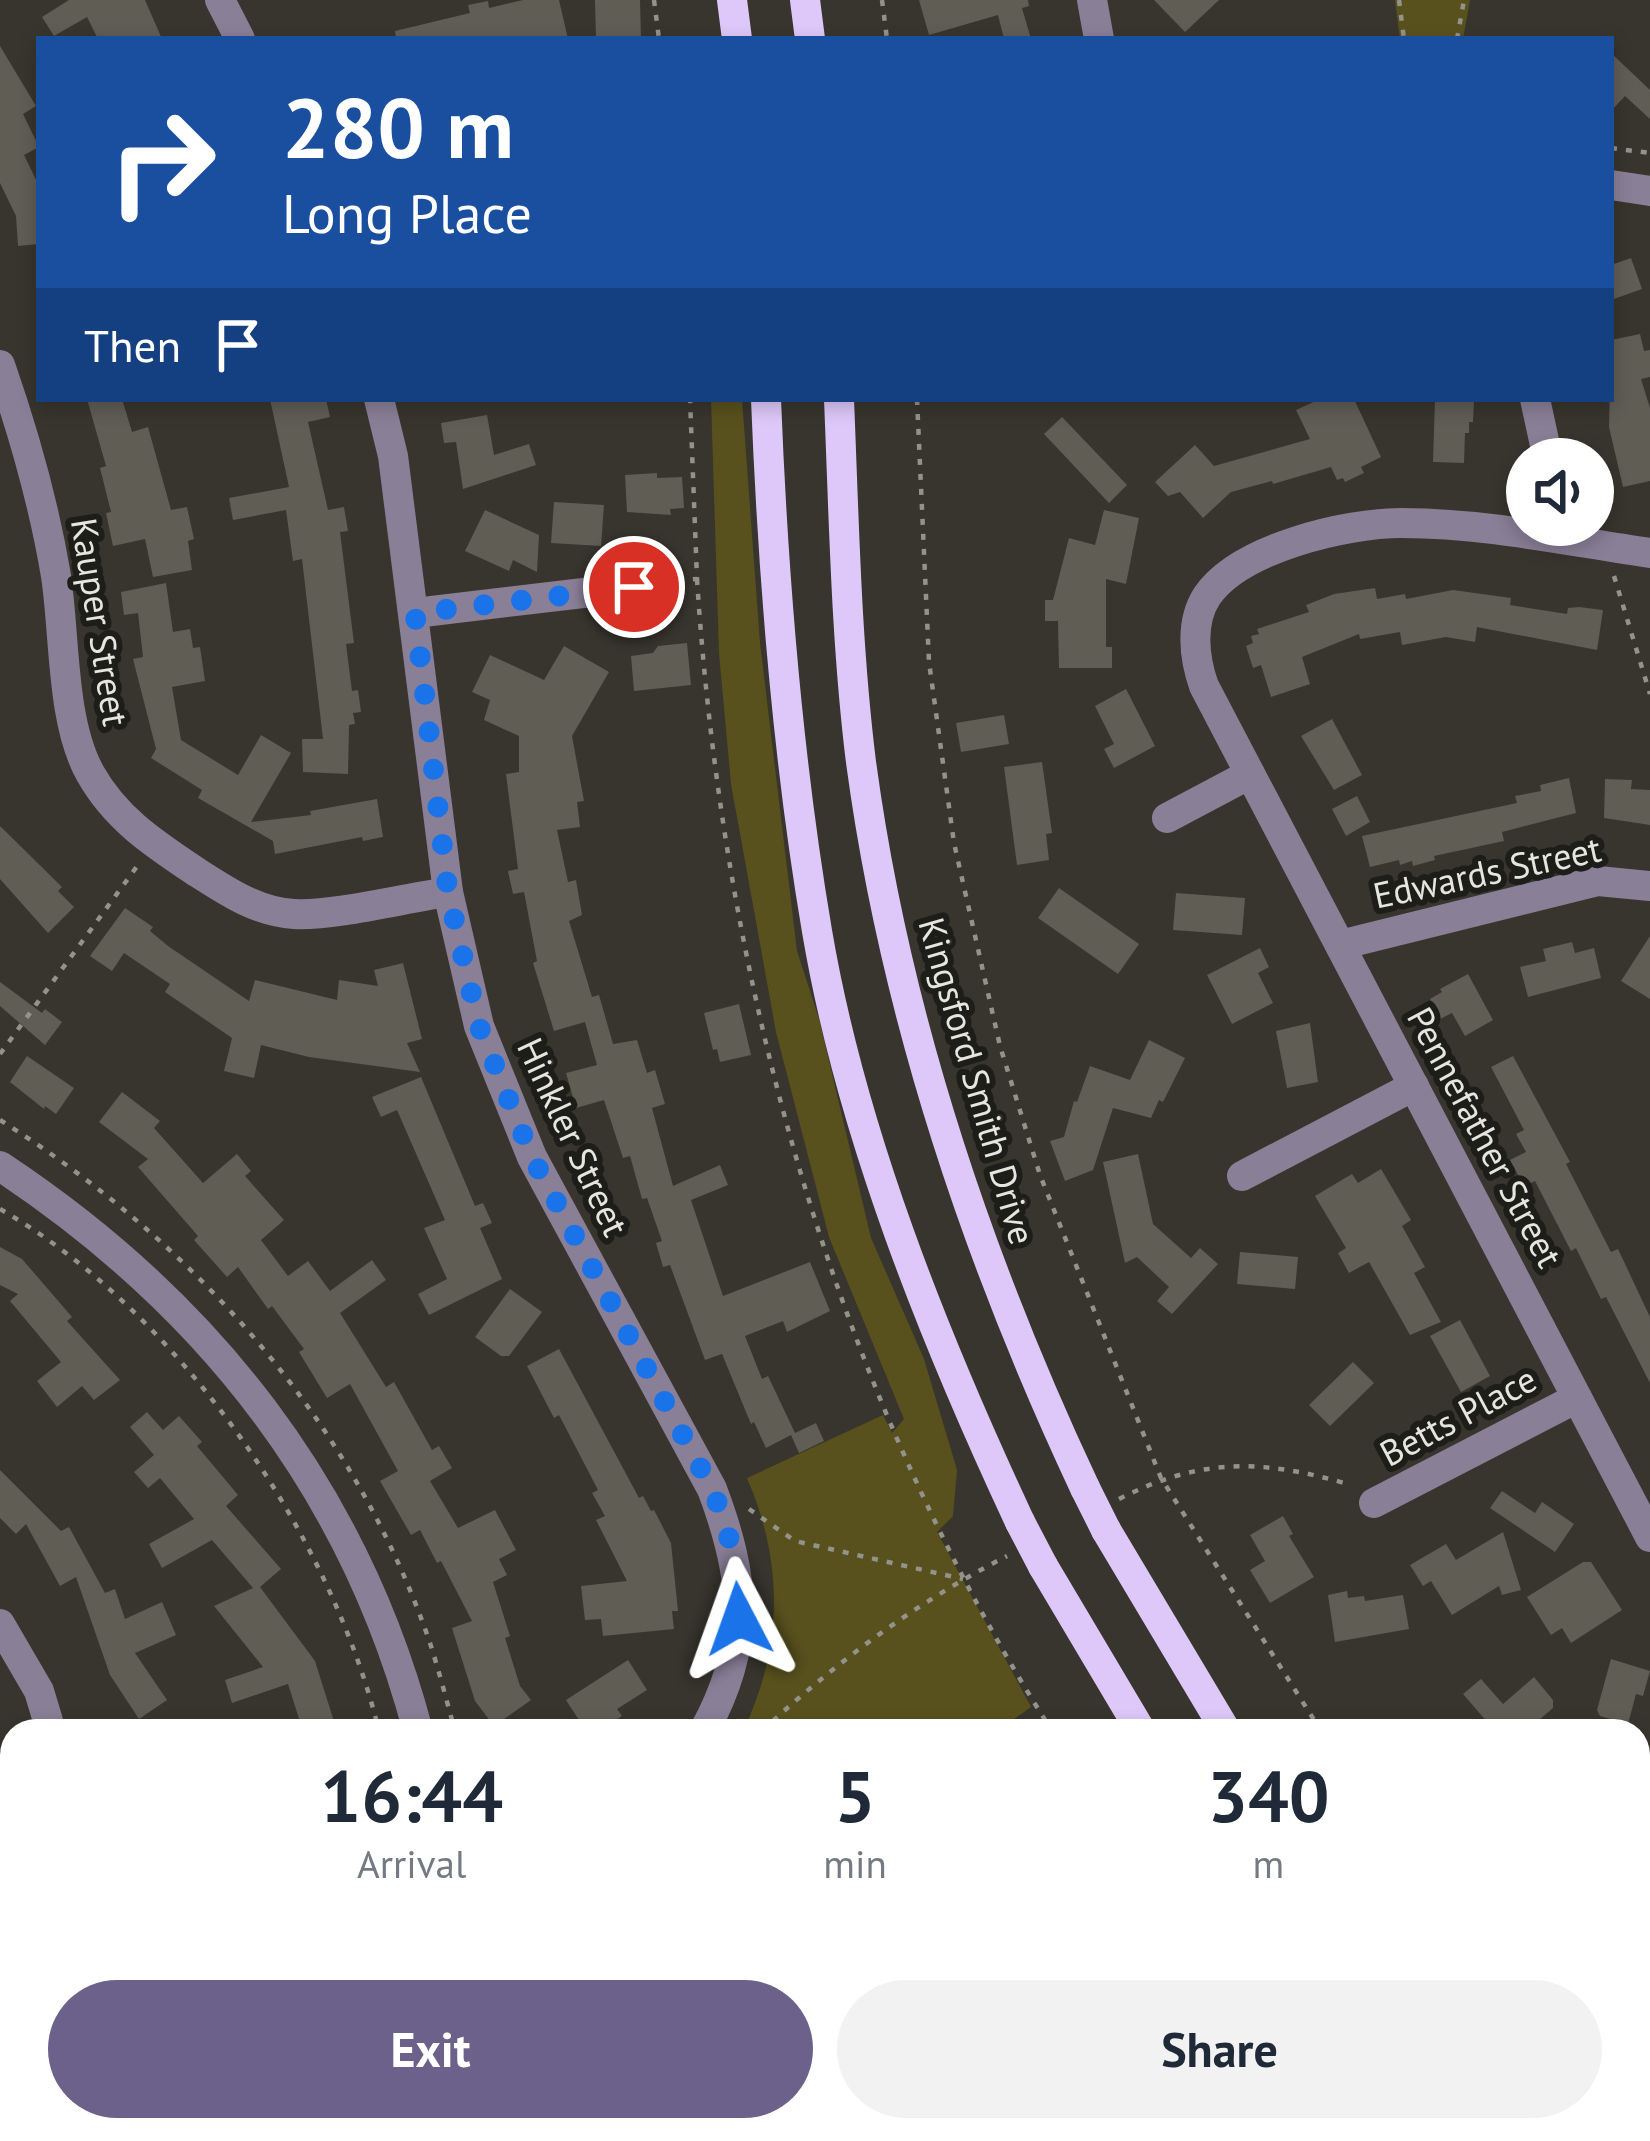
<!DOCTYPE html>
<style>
:root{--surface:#fff;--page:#f2f2f3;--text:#1f2937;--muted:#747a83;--accent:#6b618a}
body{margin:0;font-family:"PT Sans",sans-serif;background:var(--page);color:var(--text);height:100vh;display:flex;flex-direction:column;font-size:45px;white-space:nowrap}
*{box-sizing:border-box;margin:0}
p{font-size:39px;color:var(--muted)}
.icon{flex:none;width:66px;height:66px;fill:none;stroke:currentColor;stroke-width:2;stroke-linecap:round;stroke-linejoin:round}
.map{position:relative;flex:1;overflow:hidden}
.panel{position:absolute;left:0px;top:1719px;width:1650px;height:423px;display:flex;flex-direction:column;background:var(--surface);border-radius:36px 36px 0 0;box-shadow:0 6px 18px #0003}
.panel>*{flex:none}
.guide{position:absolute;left:36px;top:36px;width:1578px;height:366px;border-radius:0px;box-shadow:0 6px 18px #0003;background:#1a4fa0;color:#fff;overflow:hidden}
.buttons{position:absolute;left:1506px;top:438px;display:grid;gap:24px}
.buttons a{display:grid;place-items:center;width:108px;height:108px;border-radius:50%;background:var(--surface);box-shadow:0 6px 18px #0003;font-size:60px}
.pin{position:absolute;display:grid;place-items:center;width:102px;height:102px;color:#fff;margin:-51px;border:6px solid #fff;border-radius:50%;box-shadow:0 3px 12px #0007}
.me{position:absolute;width:132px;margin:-66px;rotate:356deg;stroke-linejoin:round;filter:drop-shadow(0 0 9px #0008)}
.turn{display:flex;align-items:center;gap:42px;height:252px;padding:0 48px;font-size:54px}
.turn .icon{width:156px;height:156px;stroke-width:2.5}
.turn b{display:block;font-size:84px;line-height:102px}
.then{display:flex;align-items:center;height:114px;padding:0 48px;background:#0003;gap:24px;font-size:45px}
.eta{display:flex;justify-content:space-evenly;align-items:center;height:204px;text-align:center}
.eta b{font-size:72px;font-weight:600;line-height:84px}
.action{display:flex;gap:24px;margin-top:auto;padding:24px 48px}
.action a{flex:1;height:138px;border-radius:72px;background:var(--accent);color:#fff;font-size:48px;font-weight:600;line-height:138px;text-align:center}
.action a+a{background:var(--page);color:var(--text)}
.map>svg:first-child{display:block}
.green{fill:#59511d}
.building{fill:#5f5d54}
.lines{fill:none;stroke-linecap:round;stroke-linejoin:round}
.path{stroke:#93928b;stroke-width:4.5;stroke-dasharray:6 9;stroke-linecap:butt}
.minor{stroke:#897f97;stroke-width:30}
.major{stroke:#ddc8f9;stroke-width:30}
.major-bridge{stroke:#ddc8f9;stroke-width:30}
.route{stroke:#1a73e8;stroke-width:21;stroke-dasharray:0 37.8}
.labels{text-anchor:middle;stroke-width:12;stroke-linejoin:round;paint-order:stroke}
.street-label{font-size:36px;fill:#e6e5e0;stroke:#1d1d19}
</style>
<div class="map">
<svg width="1650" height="2141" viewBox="0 0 1650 2141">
<rect width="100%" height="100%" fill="#37352d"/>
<!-- green -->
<g class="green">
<path d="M1395,0H1470L1463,39H1400Z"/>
<path d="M711,399H742L760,643L797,951L819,1019L871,1238L924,1359L957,1470L953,1516L937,1532L1031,1707L1007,1724L1004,1731H743C783,1648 784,1563 747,1478L883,1415L892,1433L904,1419L829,1237L776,1032L731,784L719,653Z"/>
</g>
<!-- building -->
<g class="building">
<path d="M69,0H145L162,39H98L87,17L54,36L42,17Z"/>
<path d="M523,0H559L568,39H396L395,31L470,13L468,5L488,1L489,8Z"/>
<path d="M595,0H640L641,39H596Z"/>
<path d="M919,0H1028L1029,6L1022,8L1031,39H1004L998,15L929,35Z"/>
<path d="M1154,0H1219L1185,32Z"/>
<path d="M0,46L36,106L23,114L39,147L24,155L39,186V244L18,246L16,216L0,183Z"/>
<path d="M1611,53L1650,90V119L1625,96L1611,111Z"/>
<path d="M1631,258L1642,289L1611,300V265Z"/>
<path d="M1640,334L1644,351L1650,350V377L1641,379L1650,408V481L1623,487L1609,427L1611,340Z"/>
<path d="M87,399H122L132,432L148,427L171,510L187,507L194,539L188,541L192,570L153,577L145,539L113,546L106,513L111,512L100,468L106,466Z"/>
<path d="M270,399H326L330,417L308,422L328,510L344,507L348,531L340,532L354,643L346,644L352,691L358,690L361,712L353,713L355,724L349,725L348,774L303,772L302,739H323L302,559L293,561L286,510L233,520L229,498L289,487Z"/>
<path d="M1320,399H1354L1381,457L1361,467L1364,473L1345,482L1343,478L1337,480L1331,467L1273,484L1272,481L1231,492L1203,518L1180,492L1168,496L1155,482L1195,445L1214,466L1310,439L1296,410Z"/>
<path d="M1435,400L1474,401L1473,422H1469V433H1465L1464,463L1433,462Z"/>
<path d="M487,415L494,455L529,444L536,465L463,489L456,442L444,443L441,423Z"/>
<path d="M1062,417L1127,485L1109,503L1044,434Z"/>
<path d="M657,473V478L682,477L684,508L670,509L671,515L627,512L625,475Z"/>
<path d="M554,502L604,505L601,546L551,543Z"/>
<path d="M485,510L539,535L537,572L513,560L509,571L465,551Z"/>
<path d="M1104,510L1139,518L1126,584L1106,579V647H1112V668H1059L1058,621H1045V600H1053L1069,538L1095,545Z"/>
<path d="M166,583L173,632L190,629L193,648L200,647L205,681L172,687L181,740L238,775L261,735L291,753L251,822L311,815L310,811L377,799L383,837L363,841L362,837L275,854L273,841L198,798L202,790L151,758L156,749L133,659L143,657L138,613L124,615L121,592Z"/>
<path d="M1375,588L1377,599L1405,594L1406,599L1453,590L1511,598L1510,605L1567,614L1568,608L1579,607L1603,610L1597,650L1477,627L1475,642L1446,637L1402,645L1400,632L1360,639L1359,634L1302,657L1310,684L1271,697L1261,665L1253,668L1246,646L1253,643L1251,636L1259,634L1257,629L1309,612L1306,605L1334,594Z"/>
<path d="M687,643L691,685L634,691L631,656L653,653L658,646Z"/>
<path d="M564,646L609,672L572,736L584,801L577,802L580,827L557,830L568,882L576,880L582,915L569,921L592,997L599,995L613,1044L637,1040L647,1073L655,1070L665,1104L652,1108L673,1186L720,1165L728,1185L691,1200L723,1296L810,1262L830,1311L787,1332L783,1321L745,1336L762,1379L768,1376L795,1433L816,1423L824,1441L799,1453L791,1435L766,1448L754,1422L751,1424L722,1354L705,1360L670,1265L663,1267L656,1243L662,1241L647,1198L642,1199L630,1156L623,1158L604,1100L576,1108L566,1073L597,1065L585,1022L554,1031L533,963L537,961L524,892L513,894L508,871L518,869L506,774L519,772V736L484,720L490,700L472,692L490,655L544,680Z"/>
<path d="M1126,689L1155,746L1114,768L1104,749L1114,744L1095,706Z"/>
<path d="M1004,715L1009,744L961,752L956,723Z"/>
<path d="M1332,719L1362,775L1334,790L1301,736Z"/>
<path d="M1042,762L1052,833L1046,834L1049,860L1017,865L1004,767Z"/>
<path d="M1569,778L1576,813L1502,832L1504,841L1434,856L1435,860L1413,866L1412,861L1400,865L1399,860L1370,867L1362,836L1517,803L1515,796L1541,791L1540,785Z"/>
<path d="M1605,779L1632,780L1631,789L1650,790V825L1604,818Z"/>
<path d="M1357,796L1370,822L1346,836L1332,809Z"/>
<path d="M0,826L62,887L58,891L74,907L48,933L0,879Z"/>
<path d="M1059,888L1139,944L1118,974L1038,918Z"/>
<path d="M1176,893L1245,898L1242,935L1173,930Z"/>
<path d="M125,908L153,927L150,931L168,946L249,1001L255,980L337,1000L339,980L378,986L374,970L403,963L422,1039L407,1043L420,1072L309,1057L261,1045L254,1078L224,1071L232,1038L165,992L170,984L124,953L112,971L90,956Z"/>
<path d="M1650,936V999L1621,981Z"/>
<path d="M1572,942L1575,953L1594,948L1601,978L1528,997L1520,967L1546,961L1543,949Z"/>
<path d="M1260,948L1269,967L1258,973L1273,1003L1232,1024L1207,975Z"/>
<path d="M1468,974L1493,1020L1465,1036L1452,1013L1440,1019L1430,999L1442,992L1440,989Z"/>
<path d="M0,982L42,1013L45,1009L62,1022L45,1045L0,1006Z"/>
<path d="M739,1004L751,1055L720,1062L717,1049L713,1050L704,1013Z"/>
<path d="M1310,1023L1318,1082L1287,1088L1276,1031Z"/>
<path d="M1149,1040L1185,1058L1163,1102L1159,1100L1151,1118L1113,1108L1093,1170L1065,1181L1050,1141L1064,1137L1074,1101L1077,1102L1090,1066L1130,1080Z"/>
<path d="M27,1056L74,1088L56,1114L45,1106L44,1109L10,1082Z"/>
<path d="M1513,1056L1570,1162L1566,1164L1611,1252L1618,1249L1650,1317V1383L1606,1297L1601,1299L1576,1248L1571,1251L1535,1181L1524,1186L1510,1160L1526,1152L1516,1134L1524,1130L1491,1067Z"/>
<path d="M421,1077L475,1206L483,1203L492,1223L480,1228L502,1279L429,1315L418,1294L447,1279L424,1228L445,1220L397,1110L381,1117L372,1097Z"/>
<path d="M122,1092L160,1121L154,1128L203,1183L237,1154L251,1171L245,1176L284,1220L261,1240L288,1276L308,1261L330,1291L372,1260L386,1280L340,1313L386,1387L394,1382L432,1450L439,1446L452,1468L430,1481L458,1528L495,1510L516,1550L499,1559L507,1575L493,1582L510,1636L505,1638L520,1686L531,1700L494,1726L475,1701L452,1628L472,1621L441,1561L437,1563L420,1530L411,1535L380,1481L398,1471L350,1384L327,1398L299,1352L304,1349L272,1306L268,1309L238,1267L227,1277L194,1240L198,1236L138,1167L148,1159L99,1122Z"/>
<path d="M1138,1154L1153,1224L1191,1258L1200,1248L1218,1264L1172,1314L1157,1301L1169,1287L1137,1257L1125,1263L1103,1162Z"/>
<path d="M1381,1169L1411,1220L1402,1226L1425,1267L1414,1273L1441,1322L1410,1335L1369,1262L1349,1273L1338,1253L1346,1248L1315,1196L1352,1174L1358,1183Z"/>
<path d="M0,1247L22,1259L72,1317L67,1321L120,1380L94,1400L82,1386L57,1407L37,1381L61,1362L10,1301L18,1294L0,1285Z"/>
<path d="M1240,1252L1298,1257L1295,1289L1237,1284Z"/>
<path d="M510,1289L542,1312L509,1356H501L475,1337Z"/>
<path d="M1460,1320L1490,1376L1461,1392L1430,1336Z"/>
<path d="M559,1349L639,1498L643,1496L651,1511L654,1510L671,1543L678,1611H672L674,1629L603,1636L601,1619L585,1620L581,1586L627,1581L596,1520L605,1516L592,1493L598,1490L559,1415L554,1418L527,1366Z"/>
<path d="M1353,1362L1374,1383L1330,1426L1309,1405Z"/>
<path d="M147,1412L163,1430L179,1416L202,1442L197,1446L238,1495L226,1506L281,1569L260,1587L315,1661L337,1731H303L288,1684L232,1703L225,1680L263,1667L214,1606L253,1588L212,1540L162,1568L149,1544L194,1519L160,1478L148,1488L134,1472L154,1455L130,1427Z"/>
<path d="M0,1470L61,1531L69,1527L105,1593L115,1589L125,1619L162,1602L176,1635L135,1653L167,1700L139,1719L110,1675L76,1577L60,1586L26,1524L16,1534L0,1518Z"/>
<path d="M1502,1491L1535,1513L1542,1502L1574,1524L1555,1552L1490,1508Z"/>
<path d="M1283,1516L1293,1534L1289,1536L1314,1577L1270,1603L1250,1570L1265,1561L1250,1535Z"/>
<path d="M1503,1532L1521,1590L1502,1595L1499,1586L1452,1615L1431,1581L1423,1586L1410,1565L1446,1544L1456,1560Z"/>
<path d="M1583,1562H1591L1622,1610L1571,1643L1562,1628L1551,1635L1527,1597Z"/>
<path d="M1347,1591L1348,1598L1364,1596L1365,1601L1403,1595L1409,1629L1335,1642L1328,1595Z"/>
<path d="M1611,1659L1650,1671L1643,1696L1636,1694L1628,1724L1600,1716L1597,1710Z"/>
<path d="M628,1660L647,1690L617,1709L622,1716L606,1726V1731H586L566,1700Z"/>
<path d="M1534,1677L1553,1700V1708L1526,1731H1495L1463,1694L1481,1679L1503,1704Z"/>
</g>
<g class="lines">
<!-- path -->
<g class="path">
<path d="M654,0L659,39"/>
<path d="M882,0L887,39"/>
<path d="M1399,0L1404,39"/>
<path d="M1457,39L1464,0"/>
<path d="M1611,148L1650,153"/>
<path d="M917,399L929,662L954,843L1000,1046L1040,1175L1161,1478L1321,1731"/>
<path d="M1614,576L1650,694"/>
<path d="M697,579C723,983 833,1388 1052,1731"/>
<path d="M663,582L697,579L690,399"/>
<path d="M0,1054L138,865"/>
<path d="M0,1120C195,1243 354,1421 430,1643C439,1671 447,1702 455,1731"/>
<path d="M0,1209C178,1311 331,1534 379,1731"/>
<path d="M1119,1499C1202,1457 1263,1459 1351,1485"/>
<path d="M749,1509L795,1541L963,1579"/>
<path d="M762,1731C836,1662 917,1602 1007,1556"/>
<path d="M0,1867L12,1865"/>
<path d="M1638,2120L1650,2134"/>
<path d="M464,2130L466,2141"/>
<path d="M539,2130L541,2141"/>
<path d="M1353,2130L1362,2141"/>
</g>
<!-- minor -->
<g class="minor">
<path d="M220,0L240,39"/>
<path d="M1092,0L1099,39"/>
<path d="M1611,185L1650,191"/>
<path d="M0,365C24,434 44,504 56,576C65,635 61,721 90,773C115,818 153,843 195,871C226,891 257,912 294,914C335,916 405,898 448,892"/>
<path d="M379,399L393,456L448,892L479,1026L532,1157L712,1489C746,1579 752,1644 704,1731"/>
<path d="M1535,399L1548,459"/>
<path d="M1650,553C1568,541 1484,523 1402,523C1346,523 1240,548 1207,596C1190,622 1194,658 1204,686L1650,1537"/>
<path d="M633,566L635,614"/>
<path d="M415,613L634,587"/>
<path d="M1167,818L1250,774"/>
<path d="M1340,945L1598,881L1650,886"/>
<path d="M0,1166C207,1303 354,1489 418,1731"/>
<path d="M1242,1176L1414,1086"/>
<path d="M1374,1503L1577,1398"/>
<path d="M0,1624L39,1691L51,1731"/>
<path d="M1638,1779L1650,1772"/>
<path d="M133,2130L135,2141"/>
<path d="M501,2130L503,2141"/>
<path d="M859,2130L861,2141"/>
</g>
<!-- major -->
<g class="major">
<path d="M732,0L737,39"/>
<path d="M805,0L810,39"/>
<path d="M766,399C773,578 787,755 817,931C851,1132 934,1338 1020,1522"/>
<path d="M839,399C844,520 846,641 861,762C895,1015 977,1258 1085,1488"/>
<path d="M1106,1530L1226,1731"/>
<path d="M1043,1566L1141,1731"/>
<path d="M1450,2130L1460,2141"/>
<path d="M1546,2130L1556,2141"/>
</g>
<!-- major-bridge -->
<g class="major-bridge">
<path d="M1085,1488L1106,1530"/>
<path d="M1020,1522L1043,1566"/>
</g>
</g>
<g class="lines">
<!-- route -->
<path class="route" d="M634,587L415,613L448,892L479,1026L532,1157L712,1489C729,1532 741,1572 739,1619"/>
</g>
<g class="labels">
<!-- street labels -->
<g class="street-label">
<text transform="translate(100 622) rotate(81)" y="13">Kauper Street</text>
<text transform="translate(1487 872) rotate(-12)" y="13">Edwards Street</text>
<text transform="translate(977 1081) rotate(74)" y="13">Kingsford Smith Drive</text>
<text transform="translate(573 1137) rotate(65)" y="13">Hinkler Street</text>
<text transform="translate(1485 1137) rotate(62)" y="13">Pennefather Street</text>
<text transform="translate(1458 1416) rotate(-28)" y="13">Betts Place</text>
</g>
</g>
</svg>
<div class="buttons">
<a><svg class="icon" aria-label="sound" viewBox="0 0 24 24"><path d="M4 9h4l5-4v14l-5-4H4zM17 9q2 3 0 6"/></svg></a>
</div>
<div class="pin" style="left:634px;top:587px;background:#d93025"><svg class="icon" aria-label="arrive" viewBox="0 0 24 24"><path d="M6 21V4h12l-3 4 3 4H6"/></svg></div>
<svg class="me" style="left:739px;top:1619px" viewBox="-20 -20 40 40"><path d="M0-17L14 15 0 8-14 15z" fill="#1a73e8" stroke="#fff" stroke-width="4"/></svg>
<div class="guide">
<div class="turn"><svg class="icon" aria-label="right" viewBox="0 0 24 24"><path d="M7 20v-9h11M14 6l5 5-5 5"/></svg><div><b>280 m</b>Long Place</div></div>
<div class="then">Then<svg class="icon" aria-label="arrive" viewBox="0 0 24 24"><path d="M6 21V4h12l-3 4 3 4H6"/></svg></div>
</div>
<section class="panel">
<div class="eta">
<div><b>16:44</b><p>Arrival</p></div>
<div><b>5</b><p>min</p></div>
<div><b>340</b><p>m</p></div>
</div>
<div class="action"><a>Exit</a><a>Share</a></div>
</section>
</div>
